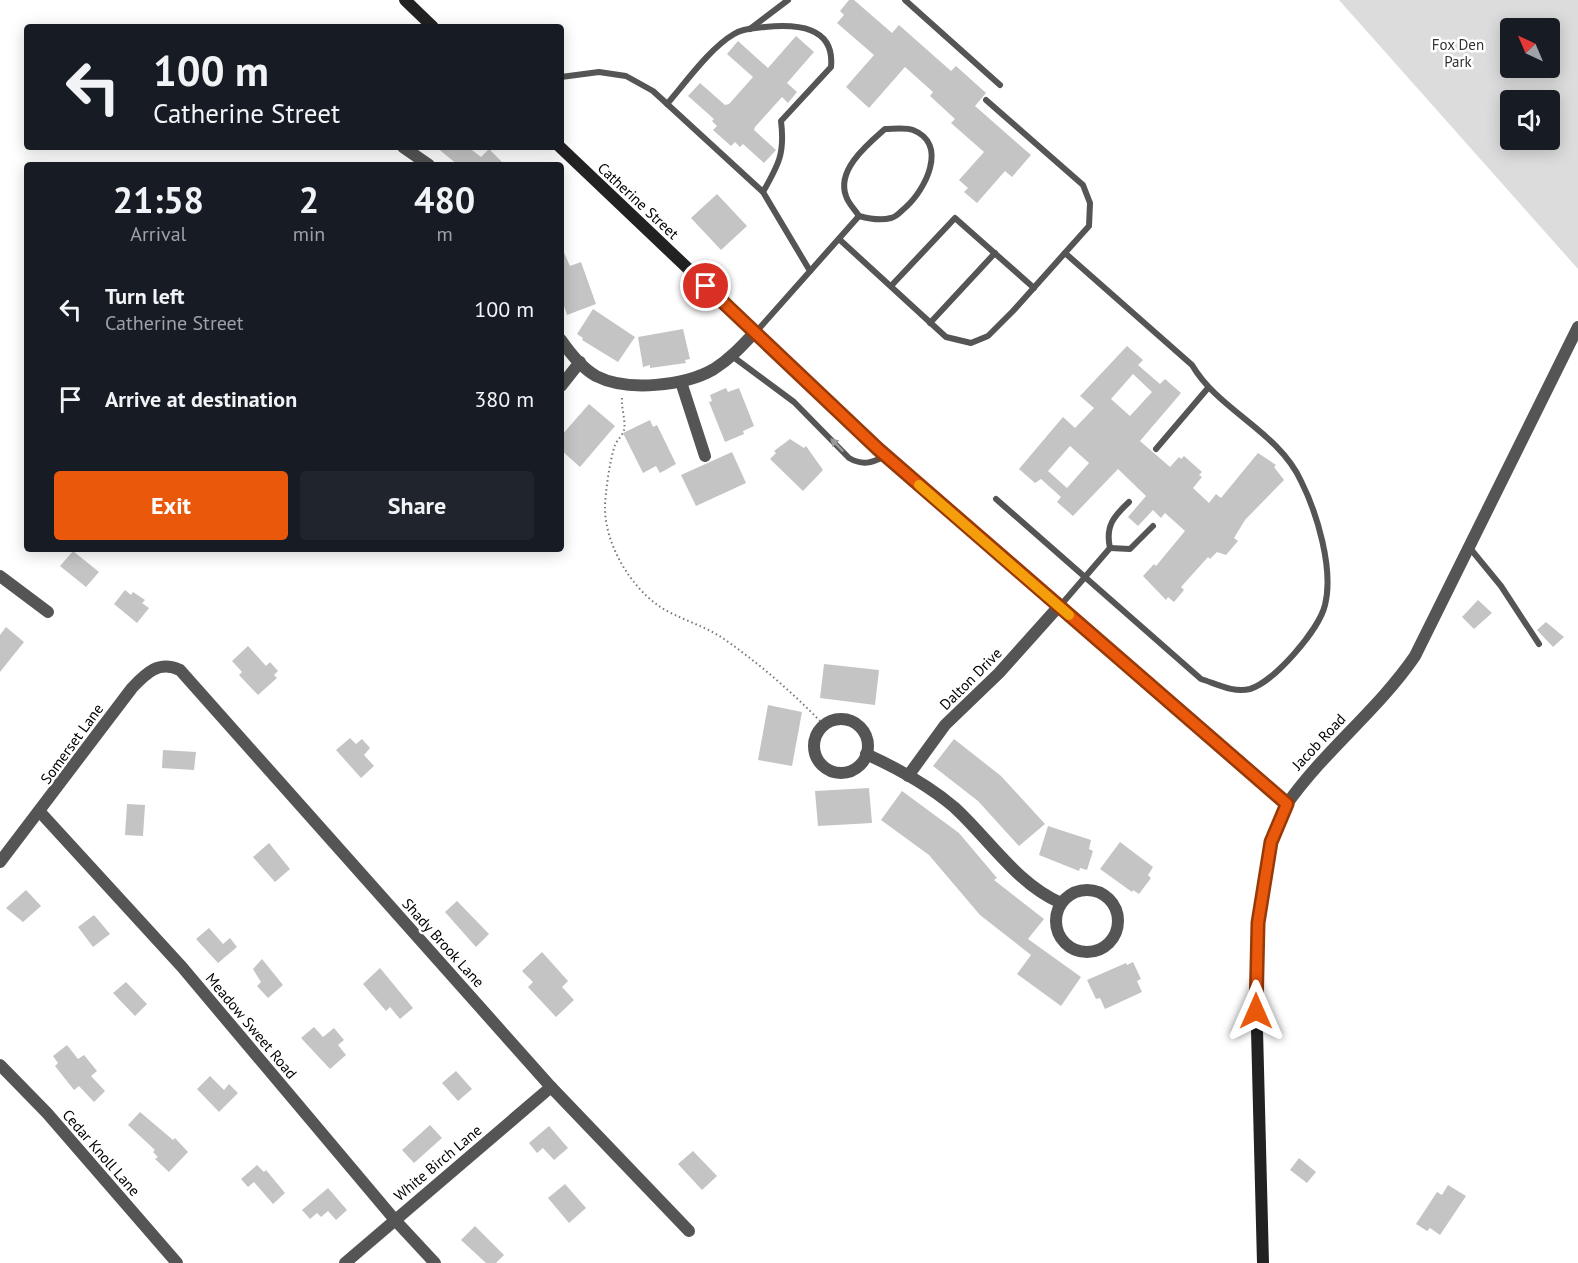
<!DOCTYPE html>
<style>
:root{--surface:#171b24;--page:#20242c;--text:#f1f3f6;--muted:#9ea1a6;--accent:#ea580c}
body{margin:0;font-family:"PT Sans",sans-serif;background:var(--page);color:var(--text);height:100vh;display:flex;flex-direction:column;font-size:22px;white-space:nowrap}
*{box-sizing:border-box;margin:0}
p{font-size:20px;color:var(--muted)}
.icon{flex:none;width:33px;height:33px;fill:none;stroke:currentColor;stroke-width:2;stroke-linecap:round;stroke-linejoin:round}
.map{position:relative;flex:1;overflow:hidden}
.sheet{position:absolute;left:24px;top:162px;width:540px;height:390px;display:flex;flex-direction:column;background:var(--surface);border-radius:6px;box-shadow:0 3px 15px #0003}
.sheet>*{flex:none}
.hud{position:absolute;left:24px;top:24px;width:540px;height:126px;border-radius:6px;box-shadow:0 3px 15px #0003;background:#171b24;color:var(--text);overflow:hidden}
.needle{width:39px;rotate:316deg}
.buttons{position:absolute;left:1500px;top:18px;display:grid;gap:12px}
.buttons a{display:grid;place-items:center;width:60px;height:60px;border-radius:6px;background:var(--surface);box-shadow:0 3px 15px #0003;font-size:30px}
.pin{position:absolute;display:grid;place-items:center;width:51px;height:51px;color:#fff;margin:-26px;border:3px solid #fff;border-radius:50%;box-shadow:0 2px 6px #0007}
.me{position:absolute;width:66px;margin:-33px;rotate:0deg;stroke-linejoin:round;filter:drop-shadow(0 0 4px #0008)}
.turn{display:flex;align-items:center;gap:21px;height:126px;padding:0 30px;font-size:27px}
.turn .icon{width:78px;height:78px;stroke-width:2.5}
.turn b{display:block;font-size:42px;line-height:51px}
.eta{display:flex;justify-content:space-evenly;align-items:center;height:102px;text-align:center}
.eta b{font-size:36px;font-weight:700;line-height:42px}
.primary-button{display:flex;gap:12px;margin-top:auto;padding:12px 30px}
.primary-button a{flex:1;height:69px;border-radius:6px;background:var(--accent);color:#fff;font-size:24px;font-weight:700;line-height:69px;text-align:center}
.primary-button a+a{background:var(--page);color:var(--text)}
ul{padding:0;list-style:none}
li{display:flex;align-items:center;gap:18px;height:90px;padding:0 30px}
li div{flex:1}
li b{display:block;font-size:22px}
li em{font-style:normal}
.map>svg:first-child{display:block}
.green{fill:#dcdcdc;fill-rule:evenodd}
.building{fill:#c4c4c4;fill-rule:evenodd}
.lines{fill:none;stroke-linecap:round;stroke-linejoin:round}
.path{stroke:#777;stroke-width:2;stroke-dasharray:1.5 3;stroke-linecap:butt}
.lane{stroke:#555;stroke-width:6}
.street{stroke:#555;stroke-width:12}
.secondary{stroke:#222;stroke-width:12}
.oneway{fill:#999}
.route-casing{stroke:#983908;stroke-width:15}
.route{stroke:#ea580c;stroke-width:10}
.slow{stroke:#f59e0b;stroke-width:10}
.labels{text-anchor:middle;stroke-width:5;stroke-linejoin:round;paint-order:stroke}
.park-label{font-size:15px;fill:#333;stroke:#fff}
.street-label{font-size:15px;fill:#000;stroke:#fff}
</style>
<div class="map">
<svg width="1578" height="1263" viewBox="0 0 1578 1263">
<rect width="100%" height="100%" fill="#fff"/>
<!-- green -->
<path class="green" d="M1339,0H1578V269ZM1510,28H1550V68H1510ZM1510,100H1550V140H1510Z"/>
<!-- building -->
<g class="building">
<path d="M849,0H854L892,33L899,25L951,71L956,66L986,93L975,106L1031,155L1012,177L1005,171L977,203L964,192L968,188L959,180L984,152L951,123L955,119L930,96L933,92L905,67L869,108L846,87L874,55L837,23L844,15L840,11Z"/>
<path d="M796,36L814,52L787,83L797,92L788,103L782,97L755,127L754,130L776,150L764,163L743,144L740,147L735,142L731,146L713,130L717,126L712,121L714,119L688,96L700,83L725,105L729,104L753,77L727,54L738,41L768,68Z"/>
<path d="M436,147H468L481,157L489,149L505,165H458Z"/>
<path d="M717,194L747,226L721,250L691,218Z"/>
<path d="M561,246L570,266L581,262L596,304L567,315L561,297Z"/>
<path d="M593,309L635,337L618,362L582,340L583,338L577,334Z"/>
<path d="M683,329L690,359L685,360L686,363L650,368V365L643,367L638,337Z"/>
<path d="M1127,346L1143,360L1138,365L1160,384L1165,379L1181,393L1140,441L1170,467L1179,457L1181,459L1184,456L1202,472L1199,475L1202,477L1193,488L1209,503L1216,494L1221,498L1258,453L1276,465L1274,467L1284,480L1245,520L1234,538L1238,541L1226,555L1217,552L1210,559L1208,557L1181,587L1184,590L1174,602L1168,597L1166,600L1143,576L1154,564L1156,566L1185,531L1165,513L1161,518L1153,510L1138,526L1128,517L1146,496L1118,469L1073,516L1057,502L1061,497L1041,479L1035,483L1019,469L1063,417L1075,428L1094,408L1080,396ZM1133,374L1152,392L1130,416L1111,399ZM1070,446L1089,463L1067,488L1048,471Z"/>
<path d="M726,388L728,392L739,388L754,426L743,431L744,434L725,442L709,402L712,401L710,395Z"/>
<path d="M589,404L615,426L580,467L561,450V436Z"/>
<path d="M650,420L653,427L657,425L676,464L660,473L656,466L643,473L623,433Z"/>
<path d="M790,439L804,448L806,446L823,470L803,491L770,459L776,453L774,451Z"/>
<path d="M732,452L746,483L696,506L681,475Z"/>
<path d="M73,551L99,572L86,587L60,566Z"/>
<path d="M125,590L131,595L133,592L145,600L142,603L149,608L137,623L114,604Z"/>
<path d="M1478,600L1492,613L1474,629L1462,617Z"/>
<path d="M1546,622L1564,637L1553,647L1537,630Z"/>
<path d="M6,627L24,642L0,672V635Z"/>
<path d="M248,646L266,666L270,662L278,671L274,675L277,678L258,695L239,675L242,672L232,661Z"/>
<path d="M824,664L879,670L875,705L820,698Z"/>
<path d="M768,705L802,712L792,766L758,760Z"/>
<path d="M350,738L356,744L362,739L370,748L364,755L374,766L361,778L336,750Z"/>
<path d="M954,739L1001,776L1045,824L1019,846L978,801L933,766Z"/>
<path d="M163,750L196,752L194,770L162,768Z"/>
<path d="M869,788L872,823L818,826L815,791Z"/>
<path d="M902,791L959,833L997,878L994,880L1044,919L1028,939L1081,977L1061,1006L1017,974L1031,955L980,915L929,855L881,820Z"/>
<path d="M127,804L145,805L143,836L125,835Z"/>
<path d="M1048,826L1091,840L1089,849L1093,851L1087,870L1080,868L1079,871L1039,855Z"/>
<path d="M1120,842L1153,867L1148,875L1151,878L1139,894L1133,890L1132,892L1100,869Z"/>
<path d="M269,843L290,869L275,882L253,857Z"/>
<path d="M26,890L41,906L23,922L6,908Z"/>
<path d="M457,901L489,934L476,947L445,912Z"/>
<path d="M94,915L110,934L93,947L78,927Z"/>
<path d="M209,928L223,944L230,938L237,947L218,963L196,939Z"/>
<path d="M542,952L568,981L562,987L574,1000L556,1017L528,987L533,982L522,971Z"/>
<path d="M262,959L283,985L268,998L257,986L261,982L253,969Z"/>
<path d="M1133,962L1141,979L1137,981L1142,992L1105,1009L1100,998L1096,999L1087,980L1126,963L1127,965Z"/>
<path d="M380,968L413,1008L400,1019L390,1007L386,1011L363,984Z"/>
<path d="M126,982L147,1004L135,1016L113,993Z"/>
<path d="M314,1027L323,1037L334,1028L344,1040L338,1045L346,1055L330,1069L301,1038Z"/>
<path d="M67,1045L78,1059L84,1055L97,1071L91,1076L105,1091L94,1102L79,1086L74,1090L55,1066L58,1063L53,1056Z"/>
<path d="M456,1071L472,1089L458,1101L442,1083Z"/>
<path d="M210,1076L224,1090L229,1084L238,1093L219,1112L197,1089Z"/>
<path d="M140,1112L173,1140L175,1138L188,1152L169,1172L155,1159L158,1157L153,1152L155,1150L128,1125Z"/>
<path d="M430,1125L442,1138L414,1163L402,1150Z"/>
<path d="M549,1126L568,1148L554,1160L543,1148L537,1153L529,1143Z"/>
<path d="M693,1151L717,1176L702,1190L678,1164Z"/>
<path d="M1299,1158L1316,1172L1307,1183L1290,1170Z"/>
<path d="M257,1165L264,1172L266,1170L285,1193L273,1204L254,1182L248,1187L241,1179Z"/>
<path d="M565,1184L586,1208L569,1223L548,1198Z"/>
<path d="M1448,1185L1466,1196L1440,1235L1430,1228L1427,1231L1416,1224L1437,1192L1442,1195Z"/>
<path d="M328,1188L347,1210L336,1220L328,1211L321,1217L317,1213L310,1219L302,1210Z"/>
<path d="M475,1226L504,1255L496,1263H486L461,1240Z"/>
</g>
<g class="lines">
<!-- path -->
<path class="path" d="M622,398C621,408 626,420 624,430C623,435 617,440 615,445C610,459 605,494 605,508C605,544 630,586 659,606C678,619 704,625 724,639C760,664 793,693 824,725"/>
<!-- lane -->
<g class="lane">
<path d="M905,0L1000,85"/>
<path d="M750,29L788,0"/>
<path d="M561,77L599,72L626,76L653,91L763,192L810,271"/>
<path d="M667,104C686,82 710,48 734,34C743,28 756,28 765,27C796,24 835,26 831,67L781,121C785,153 779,164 763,192"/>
<path d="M885,129C893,129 905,127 913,130C949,144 925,190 906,207C901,211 897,217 891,218C880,221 870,219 859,216C855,210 848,203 846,196C836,170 868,144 885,129Z"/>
<path d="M839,239L946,337L971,343L988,336L1013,311L1089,226L1090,203L1083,185L986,100"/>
<path d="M891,286L955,218L1034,288"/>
<path d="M930,323L995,253"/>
<path d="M756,332L859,216"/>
<path d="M732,356L794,402L849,458C863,466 871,463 886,456"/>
<path d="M1156,449L1208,388"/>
<path d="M996,499L1201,679C1217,684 1233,693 1250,689C1274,682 1319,630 1325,605C1334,569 1317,513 1301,481C1278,431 1219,411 1192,365L1065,253"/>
<path d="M1469,547L1501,586L1539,644"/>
<path d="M1110,548C1105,526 1114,516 1129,502"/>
<path d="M1110,548L1130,549L1153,526"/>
<path d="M1060,606L1110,548"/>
</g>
<!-- street -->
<g class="street">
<path d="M403,147L429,165"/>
<path d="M561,340C570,353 582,368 596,376C627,392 685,386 714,369C730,359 742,346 755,332"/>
<path d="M681,382L705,456"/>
<path d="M561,386L580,362"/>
<path d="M0,576L48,612"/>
<circle cx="841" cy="746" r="27"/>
<path d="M866,754C897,768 928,785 954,807C989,839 1017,884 1061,903"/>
<path d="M908,776L945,725L999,673L1059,606"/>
<path d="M1287,804C1325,750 1378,710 1415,656L1578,327"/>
<path d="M40,812L182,967L395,1220L435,1263"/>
<path d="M0,862L132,688C146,673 159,660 180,670L551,1087L689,1231"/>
<circle cx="1087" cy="921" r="31"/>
<path d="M0,1065L47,1113L177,1263"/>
<path d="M345,1263L551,1087"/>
</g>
<!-- secondary -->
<g class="secondary">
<path d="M405,0L433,27"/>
<path d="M560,147L878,449L1287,804L1271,842L1258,923L1256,991L1263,1263"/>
</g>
</g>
<!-- one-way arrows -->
<defs><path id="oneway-solid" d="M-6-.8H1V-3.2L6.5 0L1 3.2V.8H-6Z" transform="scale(1.5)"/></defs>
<use class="oneway" href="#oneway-solid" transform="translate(837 445) rotate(-134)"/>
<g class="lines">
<!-- route casing -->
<g class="route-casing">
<path id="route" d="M706,286L878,449L1287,804L1271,842L1258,923L1256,1011"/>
</g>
<!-- route -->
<use href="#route" class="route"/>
<!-- slow -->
<path class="slow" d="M919,485L1069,615"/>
</g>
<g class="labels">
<!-- park labels -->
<g class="park-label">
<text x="1458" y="50">Fox Den<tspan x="1458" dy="17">Park</tspan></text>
</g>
<!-- street labels -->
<g class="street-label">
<text transform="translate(638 201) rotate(43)" y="5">Catherine Street</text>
<text transform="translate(971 679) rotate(-45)" y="5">Dalton Drive</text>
<text transform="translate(1319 742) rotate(-47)" y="5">Jacob Road</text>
<text transform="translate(72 744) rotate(-54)" y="5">Somerset Lane</text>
<text transform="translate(443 943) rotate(48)" y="5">Shady Brook Lane</text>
<text transform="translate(251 1026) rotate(50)" y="5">Meadow Sweet Road</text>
<text transform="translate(101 1153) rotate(49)" y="5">Cedar Knoll Lane</text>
<text transform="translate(438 1163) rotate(-40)" y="5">White Birch Lane</text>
</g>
</g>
</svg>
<div class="buttons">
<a><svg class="needle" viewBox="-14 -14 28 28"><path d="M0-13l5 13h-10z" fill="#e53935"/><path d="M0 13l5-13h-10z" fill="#9ea1a6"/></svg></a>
<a><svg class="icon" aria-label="sound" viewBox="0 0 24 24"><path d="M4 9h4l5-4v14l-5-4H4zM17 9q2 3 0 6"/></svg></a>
</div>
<div class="pin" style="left:706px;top:286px;background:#d93025"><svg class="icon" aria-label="arrive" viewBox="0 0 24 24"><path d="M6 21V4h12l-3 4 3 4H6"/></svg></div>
<svg class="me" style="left:1256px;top:1011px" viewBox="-20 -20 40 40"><path d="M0-17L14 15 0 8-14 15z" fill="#ea580c" stroke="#fff" stroke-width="4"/></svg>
<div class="hud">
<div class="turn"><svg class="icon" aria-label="left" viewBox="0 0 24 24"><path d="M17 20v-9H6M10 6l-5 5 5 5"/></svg><div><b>100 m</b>Catherine Street</div></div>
</div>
<section class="sheet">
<div class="eta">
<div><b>21:58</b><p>Arrival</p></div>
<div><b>2</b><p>min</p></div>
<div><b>480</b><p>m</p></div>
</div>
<ul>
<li><svg class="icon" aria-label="left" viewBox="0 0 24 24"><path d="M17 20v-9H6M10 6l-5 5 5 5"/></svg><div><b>Turn left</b><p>Catherine Street</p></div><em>100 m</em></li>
<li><svg class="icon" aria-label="arrive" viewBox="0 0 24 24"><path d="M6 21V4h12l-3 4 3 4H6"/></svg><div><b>Arrive at destination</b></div><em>380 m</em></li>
</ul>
<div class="primary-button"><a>Exit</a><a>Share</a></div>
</section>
</div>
